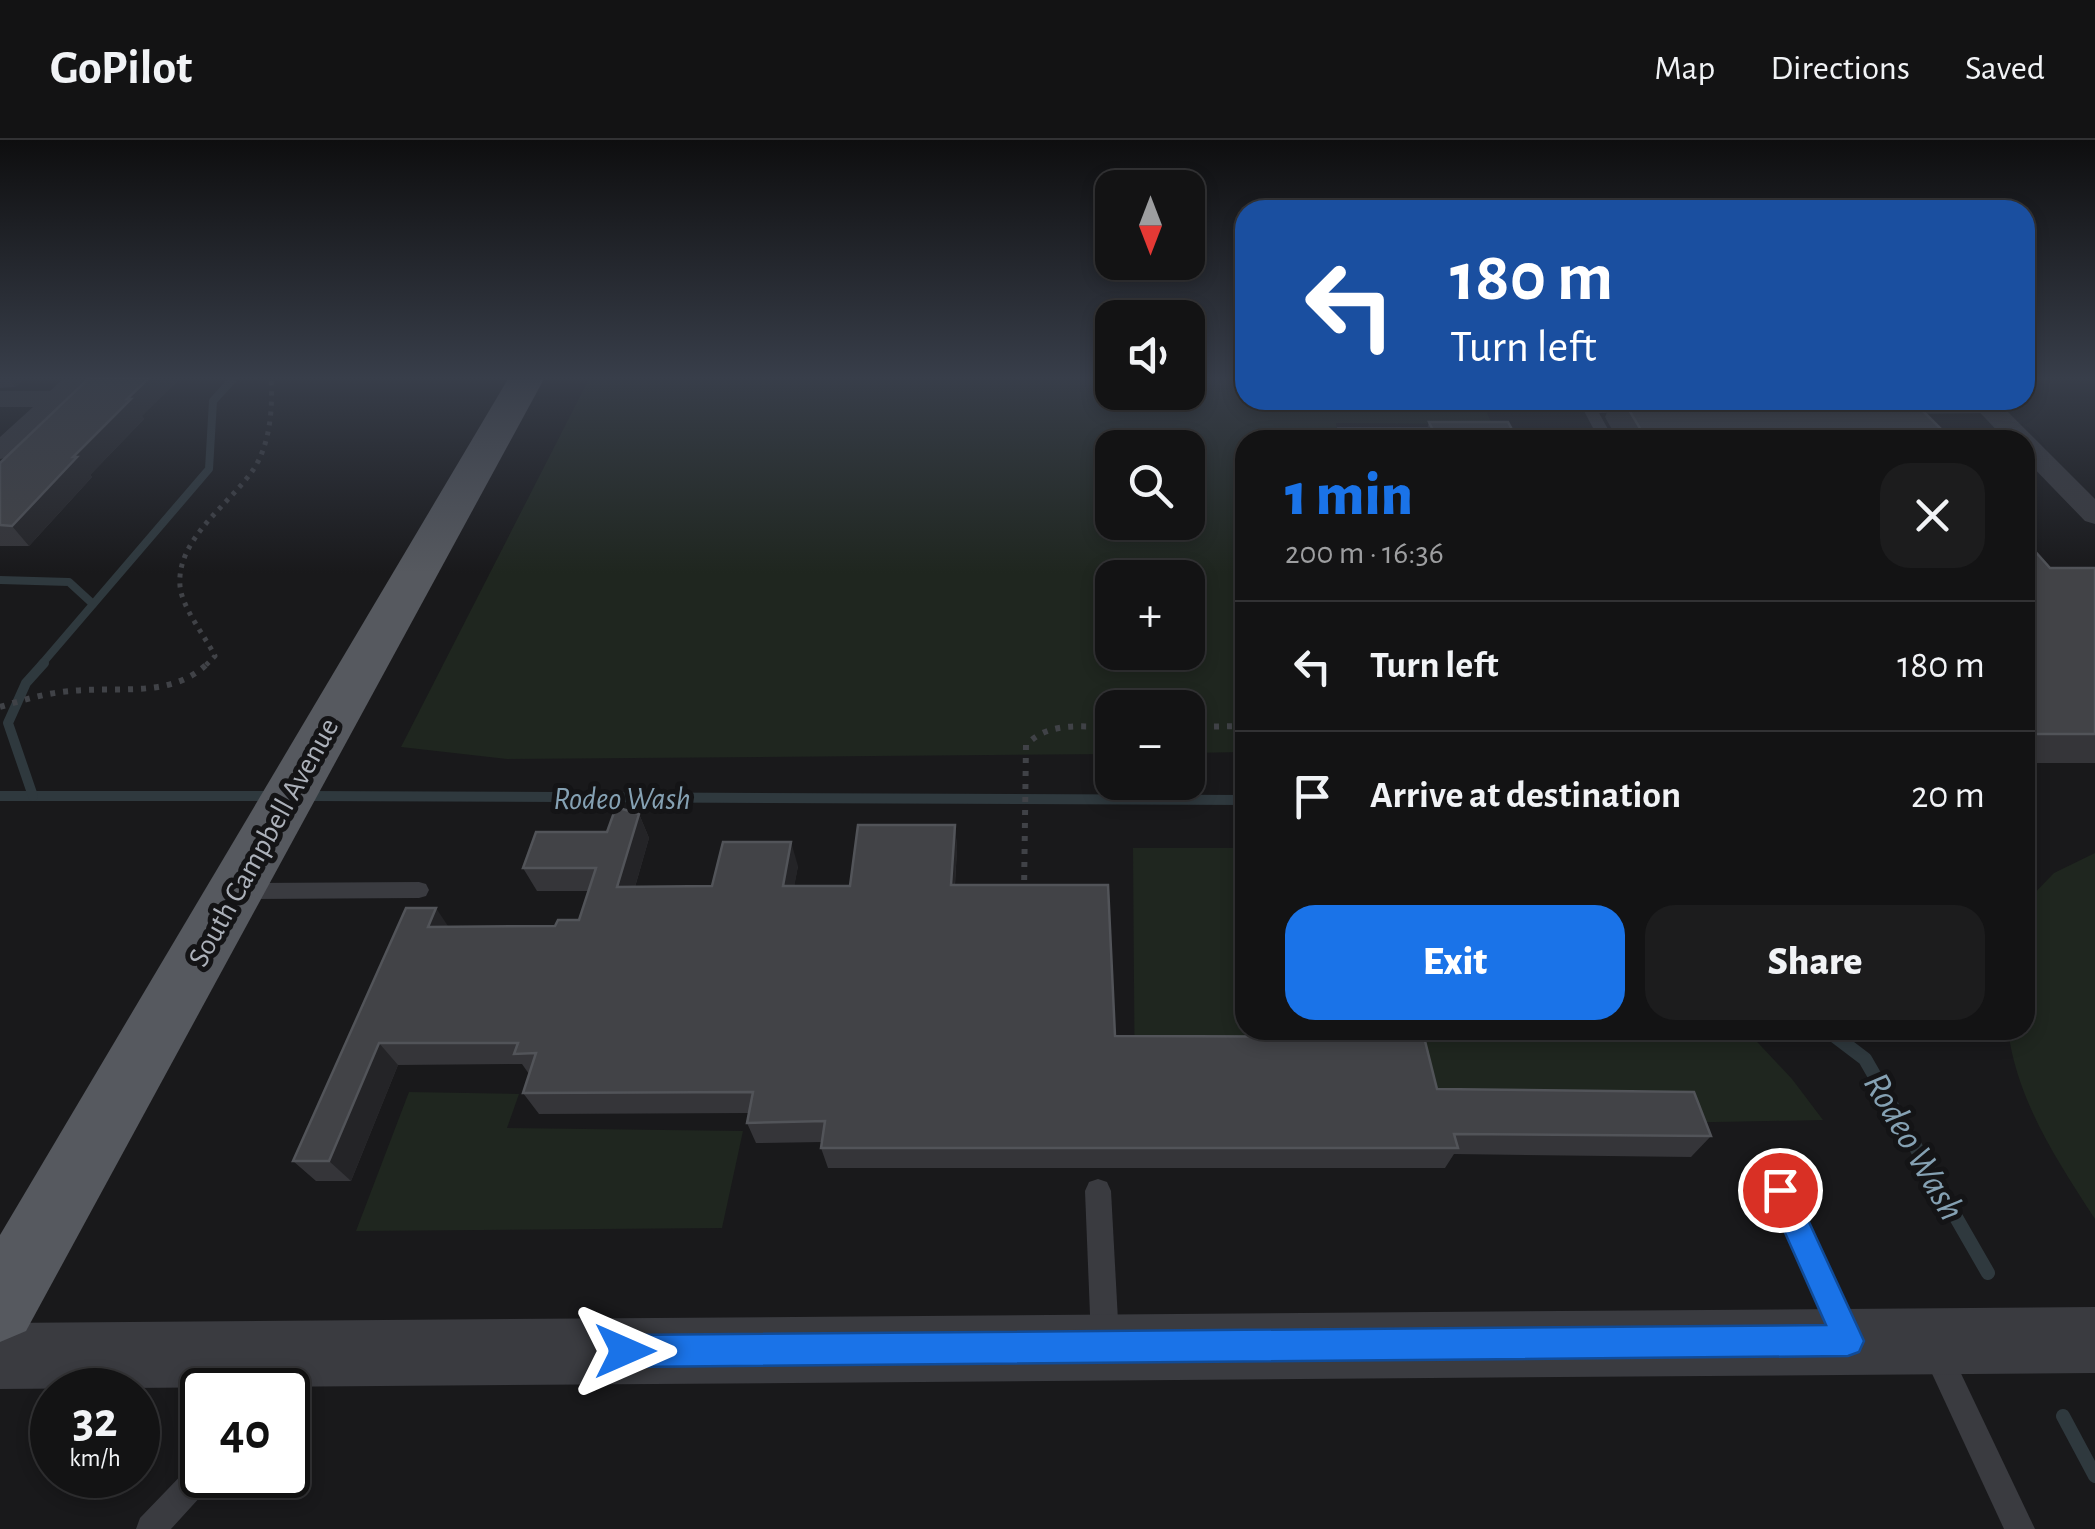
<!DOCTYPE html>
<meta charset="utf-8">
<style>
:root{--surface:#131314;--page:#1c1c1d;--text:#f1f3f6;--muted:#9d9ea0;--line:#323234;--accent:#1a73e8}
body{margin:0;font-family:"Alegreya Sans",sans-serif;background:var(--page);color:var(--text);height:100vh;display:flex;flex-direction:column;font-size:38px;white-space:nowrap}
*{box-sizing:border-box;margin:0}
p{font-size:32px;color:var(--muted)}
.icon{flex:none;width:55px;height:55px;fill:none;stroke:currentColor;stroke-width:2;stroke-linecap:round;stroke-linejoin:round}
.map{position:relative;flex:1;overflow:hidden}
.drawer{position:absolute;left:1235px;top:290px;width:800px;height:610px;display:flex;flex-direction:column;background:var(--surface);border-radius:30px;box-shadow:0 5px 15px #0003,0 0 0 2px var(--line)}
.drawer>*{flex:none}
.guide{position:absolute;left:1235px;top:60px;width:800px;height:210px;border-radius:30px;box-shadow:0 5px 15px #0003,0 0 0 2px var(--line);background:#1a4fa0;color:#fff;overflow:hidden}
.needle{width:65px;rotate:180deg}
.controls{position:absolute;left:1095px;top:30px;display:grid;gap:20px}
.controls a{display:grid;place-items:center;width:110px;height:110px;border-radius:20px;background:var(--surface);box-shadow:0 5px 15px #0003,0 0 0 2px var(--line);font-size:50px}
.speed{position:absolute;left:30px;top:1228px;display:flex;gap:20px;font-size:50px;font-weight:700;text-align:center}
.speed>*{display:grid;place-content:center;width:130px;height:130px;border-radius:50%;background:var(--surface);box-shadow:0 5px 15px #0003,0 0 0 2px var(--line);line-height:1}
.speed small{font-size:25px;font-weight:400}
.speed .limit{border:5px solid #111;border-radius:15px;background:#fff;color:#111}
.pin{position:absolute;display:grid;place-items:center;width:85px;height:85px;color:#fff;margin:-42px;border:5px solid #fff;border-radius:50%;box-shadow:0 2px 10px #0007}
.me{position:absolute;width:110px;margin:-55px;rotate:90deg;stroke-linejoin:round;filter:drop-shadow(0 0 8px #0008)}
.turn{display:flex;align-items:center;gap:35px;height:210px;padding:0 50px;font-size:45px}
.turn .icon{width:130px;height:130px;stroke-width:2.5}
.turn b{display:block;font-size:70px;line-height:85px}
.round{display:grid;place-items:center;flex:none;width:105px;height:105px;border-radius:30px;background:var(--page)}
.overview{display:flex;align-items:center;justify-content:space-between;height:170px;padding:0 50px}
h1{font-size:60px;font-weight:800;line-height:75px;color:var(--accent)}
.action{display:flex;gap:20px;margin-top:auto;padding:20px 50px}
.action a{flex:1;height:115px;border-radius:30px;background:var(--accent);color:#fff;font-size:40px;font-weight:800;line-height:115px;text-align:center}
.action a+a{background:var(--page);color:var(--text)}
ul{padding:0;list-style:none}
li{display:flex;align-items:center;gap:30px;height:130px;padding:0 50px;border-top:2px solid var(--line)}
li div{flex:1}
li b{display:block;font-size:38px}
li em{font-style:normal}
header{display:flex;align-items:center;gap:60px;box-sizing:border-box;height:140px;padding:0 50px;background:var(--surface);border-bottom:2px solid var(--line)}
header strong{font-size:48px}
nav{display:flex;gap:55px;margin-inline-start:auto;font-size:35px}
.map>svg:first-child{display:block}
.green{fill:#1f261f;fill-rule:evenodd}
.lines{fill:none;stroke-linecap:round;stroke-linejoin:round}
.stream-far2{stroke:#2f393e;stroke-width:8}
.stream-far1{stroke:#2f393e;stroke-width:10}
.stream{stroke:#2f393e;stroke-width:14}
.path-far1{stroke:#404247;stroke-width:5;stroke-dasharray:4 6;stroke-linecap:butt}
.path{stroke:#404247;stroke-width:6;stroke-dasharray:5 8;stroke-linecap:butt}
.service{fill:#3a3b40;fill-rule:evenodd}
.minor{fill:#3a3b40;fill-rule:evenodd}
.tertiary{fill:#3a3b40;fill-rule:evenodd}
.primary{fill:#56595f;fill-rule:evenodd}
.wall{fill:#353539}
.shaded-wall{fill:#242427}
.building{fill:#424347;stroke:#525459;stroke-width:2.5}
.route{fill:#1a73e8;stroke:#114b97;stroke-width:2.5}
.labels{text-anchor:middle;stroke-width:10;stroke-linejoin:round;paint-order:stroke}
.street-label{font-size:30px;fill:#acb1ba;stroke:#141416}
.water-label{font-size:32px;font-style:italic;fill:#85a1b3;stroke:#141416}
.near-water-label{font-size:38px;font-style:italic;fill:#85a1b3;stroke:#141416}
</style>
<header>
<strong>GoPilot</strong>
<nav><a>Map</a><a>Directions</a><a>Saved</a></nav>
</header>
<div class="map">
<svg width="2095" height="1389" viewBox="0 0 2095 1389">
<rect width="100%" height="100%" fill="#19191b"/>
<!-- green -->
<g class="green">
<path d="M589,239H1112V252H1188V239H1245V260H1567L1570,265L1483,264L1492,284L1336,283L1339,300H1245V612L1188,613V568H1112V614L507,619L401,607ZM1112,308H1188V382H1112ZM1112,438H1188V512H1112Z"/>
<path d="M1133,708H1245V890H1746L1792,939L1823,980L1155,993L1135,975Z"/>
<path d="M2095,713V1079C2057,1020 2017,961 2008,890H2025V763L2054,733Z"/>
<path d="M409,952L519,954L507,988L743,991L722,1088L356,1091Z"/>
</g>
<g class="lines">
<!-- stream-far2 -->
<g class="stream-far2">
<path d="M0,440L69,442L93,464"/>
<path d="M41,525L209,329L213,261L233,239"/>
</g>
<!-- stream-far1 -->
<g class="stream-far1">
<path d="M0,656H274"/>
<path d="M33,656L8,583L26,543L44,523"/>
<path d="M306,656L1245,660"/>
<path d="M1828,890L1840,899"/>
</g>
<!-- stream -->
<g class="stream">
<path d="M1836,897L1865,919L1988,1133"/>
<path d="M2063,1276L2095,1336"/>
</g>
<!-- path-far1 -->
<path class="path-far1" d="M206,525L215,516C205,496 182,468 180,446C176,399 229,365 253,330C270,305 273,268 271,239"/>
<!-- path -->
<g class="path">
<path d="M0,567C23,560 46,553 70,551C117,546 172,559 208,523"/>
<path d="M1188,587L1245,586"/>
<path d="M1024,753L1026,605C1049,581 1081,587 1112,587"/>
</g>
<!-- service -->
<g class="service">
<path d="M1632,265L1637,266V272L1599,273L1614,300H1600L1598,296H1490L1483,292L1490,288H1593L1583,269L1585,266Z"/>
<path d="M1991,266L1996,267V273L1896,274L1889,270L1896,266Z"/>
<path d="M1337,287H1451L1458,291L1451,295L1342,294L1337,293Z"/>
<path d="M419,742L426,744L429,750L426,756L419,758L241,759L234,757L231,751L234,745L241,743Z"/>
<path d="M1780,1038L1789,1041L1855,1184L1859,1194L1855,1204L1845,1208L1835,1204L1767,1050L1771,1041Z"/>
<path d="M1098,1039L1107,1042L1111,1051L1119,1199L1115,1209L1105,1213L1095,1209L1091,1199L1085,1051L1089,1042Z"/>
<path d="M1936,1198L1946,1202L2035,1389H2004L1922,1212L1926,1202Z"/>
<path d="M202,1319V1335H216L212,1344L171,1389H136L140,1378L192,1324Z"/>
</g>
<!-- minor -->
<g class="minor">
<path d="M63,239H90L10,317L0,319V297L33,267H0V251H50Z"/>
<path d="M1968,260H1996L2095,359V384L2085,381L2025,319V300H2006Z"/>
</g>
<!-- tertiary -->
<path class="tertiary" d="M2095,1167V1233L0,1249V1183Z"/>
<!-- primary -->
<path class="primary" d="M508,239H544L26,1191L0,1202V1095Z"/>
</g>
<!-- wall -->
<g class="wall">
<path d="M0,239H25L15,247L0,248Z"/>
<path d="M1593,260H1912L1952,300H1618L1605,277L1612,261Z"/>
<path d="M142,276L144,279L90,335L92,337L29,406H0V323Z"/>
<path d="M1429,282L1517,299L1583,300H1424Z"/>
<path d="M2025,400L2050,428H2095V623H2025Z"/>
<path d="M639,674L649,698L635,747L712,746L798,726L794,746H850L955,685L957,709L955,745L1115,896L1711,996L1691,1017L1454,1014L1445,1028H828L821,1008L822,1002L756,1003L747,983L749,973L539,974L523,953L529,934L522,924L398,925L351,1041H316L293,1021L449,787L555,786L579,780L588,751H537L523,728L607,692Z"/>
</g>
<!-- shaded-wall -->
<g class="shaded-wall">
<path d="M9,239H25L15,247Z"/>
<path d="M148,239H180L142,276L144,279L90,335L92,337L29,406L12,386L127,259Z"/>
<path d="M639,674L649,698L628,771L617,747Z"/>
<path d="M955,685L957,709L953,769L951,745Z"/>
<path d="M791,702L798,726L790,770L783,746Z"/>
<path d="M436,768L452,792L428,787Z"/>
<path d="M379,903L398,925L351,1041L329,1021Z"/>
</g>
<!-- building -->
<g class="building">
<path d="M88,239H148L127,259H131L73,317H77L12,386L0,385V323Z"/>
<path d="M1623,260H1912L1952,300H1647Z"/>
<path d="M1429,282H1508L1517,299L1583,300H1430L1437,299Z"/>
<path d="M2025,400L2050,428H2095V594H2031L2025,586Z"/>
<path d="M616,667L639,674L617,747L712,746L723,702H791L783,746H850L858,685H955L951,745H1108L1115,896L1424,897L1437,949L1694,952L1711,996L1454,994L1458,1008H821L825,981L747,983L753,952L523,953L536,913L514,914L518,903H379L329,1021H293L406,768H436L428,787L555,786L558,780H579L596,728H523L536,692H607Z"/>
</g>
<!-- sky -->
<linearGradient id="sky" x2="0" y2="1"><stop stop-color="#0e0e0f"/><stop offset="0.55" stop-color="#383e4a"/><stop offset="1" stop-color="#383e4a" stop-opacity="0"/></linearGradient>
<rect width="2095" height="433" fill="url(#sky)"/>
<!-- route -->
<path class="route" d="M1780,1037L1790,1041L1859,1190L1864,1201L1859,1212L1848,1216L625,1227L614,1222L610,1211L614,1200L625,1195L1826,1185L1766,1050L1770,1041Z"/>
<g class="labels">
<!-- street labels -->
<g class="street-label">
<text transform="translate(263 702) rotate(-61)" y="10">South Campbell Avenue</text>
</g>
<!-- water labels -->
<g class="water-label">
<text x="622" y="669">Rodeo Wash</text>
</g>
<!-- near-water labels -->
<g class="near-water-label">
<text transform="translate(1915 1006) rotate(60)" y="13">Rodeo Wash</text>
</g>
</g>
</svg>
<div class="controls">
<a><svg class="needle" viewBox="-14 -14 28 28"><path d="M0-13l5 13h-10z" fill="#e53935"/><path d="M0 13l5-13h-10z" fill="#9d9ea0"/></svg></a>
<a><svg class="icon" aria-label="sound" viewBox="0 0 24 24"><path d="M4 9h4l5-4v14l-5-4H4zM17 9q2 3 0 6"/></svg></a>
<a><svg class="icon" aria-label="search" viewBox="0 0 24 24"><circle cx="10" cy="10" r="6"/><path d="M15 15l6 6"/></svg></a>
<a>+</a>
<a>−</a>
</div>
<div class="speed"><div>32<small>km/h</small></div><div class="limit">40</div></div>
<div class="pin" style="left:1780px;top:1050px;background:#d93025"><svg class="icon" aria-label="arrive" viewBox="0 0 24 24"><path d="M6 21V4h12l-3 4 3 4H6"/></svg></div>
<svg class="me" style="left:625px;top:1211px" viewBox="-20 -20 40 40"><path d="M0-17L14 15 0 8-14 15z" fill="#1a73e8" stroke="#fff" stroke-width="4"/></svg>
<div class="guide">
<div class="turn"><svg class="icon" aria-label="left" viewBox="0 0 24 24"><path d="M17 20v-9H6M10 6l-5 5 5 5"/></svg><div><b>180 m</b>Turn left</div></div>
</div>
<section class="drawer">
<div class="overview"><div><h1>1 min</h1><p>200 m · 16:36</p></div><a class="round"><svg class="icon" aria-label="close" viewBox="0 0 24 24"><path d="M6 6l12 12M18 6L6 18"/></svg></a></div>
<ul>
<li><svg class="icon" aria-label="left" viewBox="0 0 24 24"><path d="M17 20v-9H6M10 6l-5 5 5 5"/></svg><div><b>Turn left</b></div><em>180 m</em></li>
<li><svg class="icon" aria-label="arrive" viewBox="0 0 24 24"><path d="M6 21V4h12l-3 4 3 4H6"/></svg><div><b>Arrive at destination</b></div><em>20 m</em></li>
</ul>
<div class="action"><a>Exit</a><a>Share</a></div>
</section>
</div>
